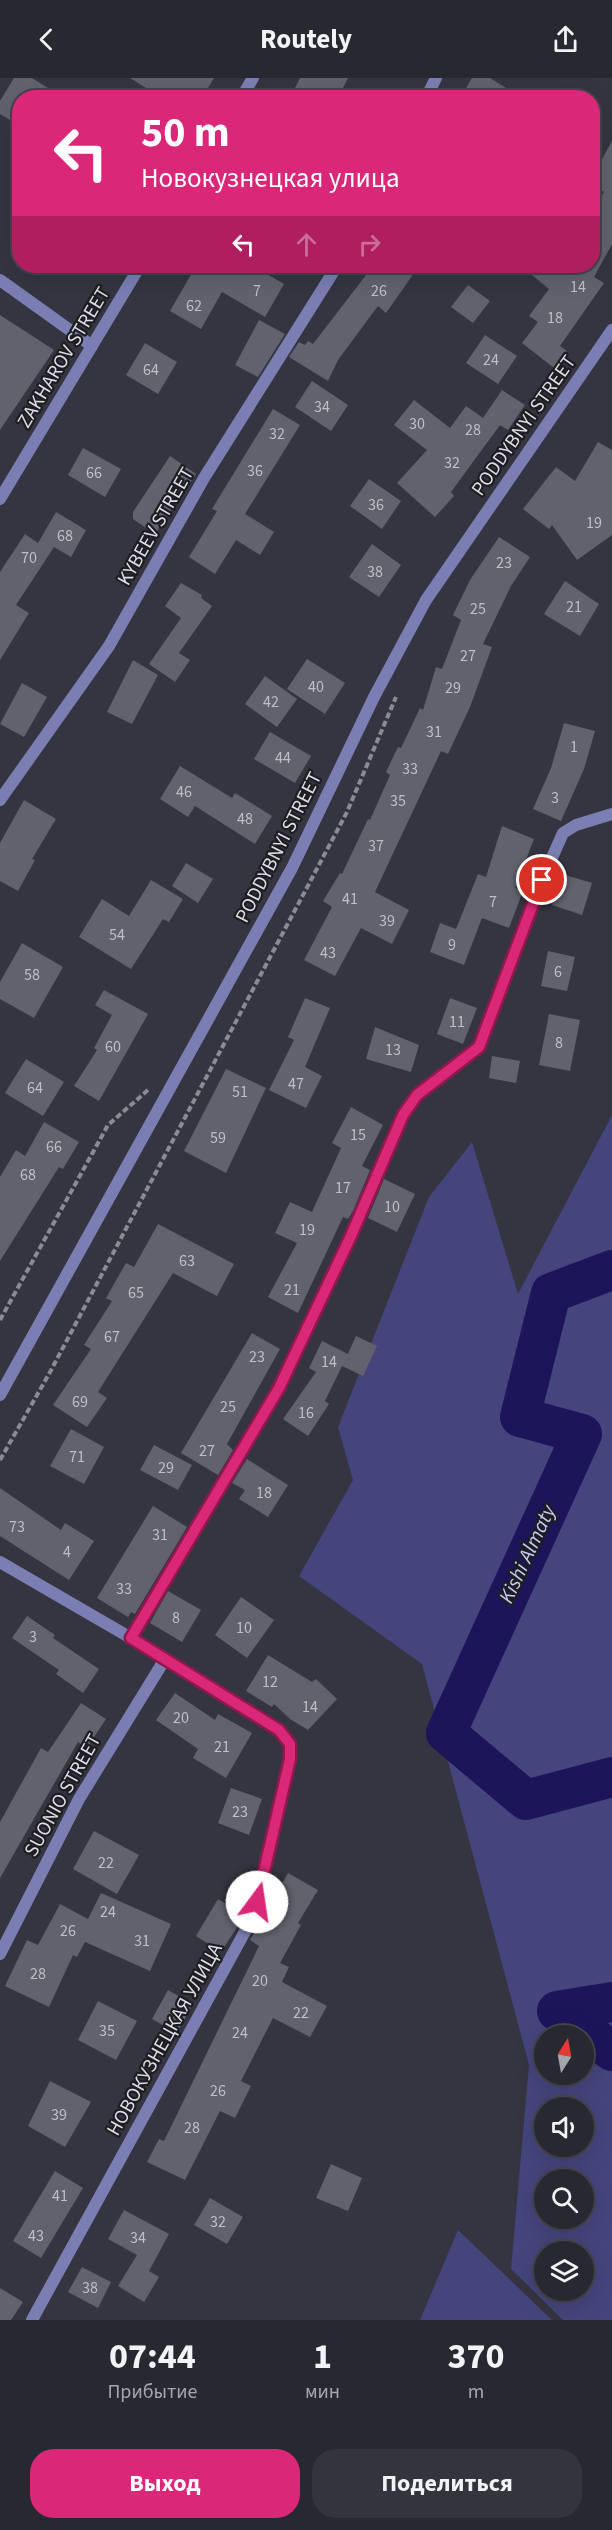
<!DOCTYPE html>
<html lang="ru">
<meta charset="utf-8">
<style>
:root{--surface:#272830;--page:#33343c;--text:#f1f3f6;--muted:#a4a6ab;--line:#43444c;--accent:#db2777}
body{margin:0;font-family:"Source Sans 3",sans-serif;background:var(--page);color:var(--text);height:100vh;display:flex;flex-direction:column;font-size:22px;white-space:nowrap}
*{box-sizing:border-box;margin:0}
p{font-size:20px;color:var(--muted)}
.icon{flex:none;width:33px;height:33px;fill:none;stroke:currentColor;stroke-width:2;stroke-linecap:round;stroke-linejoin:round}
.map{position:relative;height:2242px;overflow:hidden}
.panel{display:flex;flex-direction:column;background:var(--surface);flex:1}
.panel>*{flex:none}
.banner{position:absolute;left:12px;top:12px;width:588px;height:183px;border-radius:24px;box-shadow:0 6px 24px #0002,0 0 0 2px var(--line);background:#db2777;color:#fff;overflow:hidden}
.needle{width:39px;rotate:11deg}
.buttons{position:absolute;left:534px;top:1947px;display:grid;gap:12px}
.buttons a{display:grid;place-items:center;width:60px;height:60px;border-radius:50%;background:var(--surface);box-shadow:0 6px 24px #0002,0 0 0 2px var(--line);font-size:30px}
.pin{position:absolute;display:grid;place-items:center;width:51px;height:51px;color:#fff;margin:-26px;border:3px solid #fff;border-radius:50%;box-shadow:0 2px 6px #0007}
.me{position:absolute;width:66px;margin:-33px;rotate:14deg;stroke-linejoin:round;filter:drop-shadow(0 0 4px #0008)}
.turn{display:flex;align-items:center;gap:21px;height:126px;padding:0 30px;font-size:27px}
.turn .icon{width:78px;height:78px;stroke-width:2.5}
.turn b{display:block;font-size:42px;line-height:51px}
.lanes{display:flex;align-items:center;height:57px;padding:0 30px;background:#0003;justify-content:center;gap:30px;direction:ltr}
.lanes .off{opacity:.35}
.eta{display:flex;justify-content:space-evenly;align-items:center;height:102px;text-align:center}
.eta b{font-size:36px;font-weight:700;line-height:42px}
.cta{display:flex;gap:12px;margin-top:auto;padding:12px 30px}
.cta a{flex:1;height:69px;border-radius:24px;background:var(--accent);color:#fff;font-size:24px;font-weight:700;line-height:69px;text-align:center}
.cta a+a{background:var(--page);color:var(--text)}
header{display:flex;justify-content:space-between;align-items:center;height:78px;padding:0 30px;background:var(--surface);font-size:27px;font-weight:700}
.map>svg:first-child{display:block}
.green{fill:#43457c;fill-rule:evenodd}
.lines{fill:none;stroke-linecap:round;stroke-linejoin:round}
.river{stroke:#1d155a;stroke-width:40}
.building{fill:#61626e}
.path{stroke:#8a8b94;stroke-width:4;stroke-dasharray:6 3;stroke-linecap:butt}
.street{stroke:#7a7eb3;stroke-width:12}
.route-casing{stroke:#8e194d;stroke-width:15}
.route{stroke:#db2777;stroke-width:10}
.labels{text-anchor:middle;stroke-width:4.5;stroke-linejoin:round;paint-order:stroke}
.number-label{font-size:16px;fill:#bebfc7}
.street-label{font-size:20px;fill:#dddee5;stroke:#1d1d22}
.water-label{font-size:21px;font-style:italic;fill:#c5caf4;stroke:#1d1d22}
</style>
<header><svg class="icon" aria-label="back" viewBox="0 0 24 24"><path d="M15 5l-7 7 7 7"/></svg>Routely<svg class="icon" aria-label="share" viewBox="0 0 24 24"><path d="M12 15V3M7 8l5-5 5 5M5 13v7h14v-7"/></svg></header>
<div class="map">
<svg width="612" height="2242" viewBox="0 0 612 2242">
<rect width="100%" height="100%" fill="#343540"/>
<!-- green -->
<g class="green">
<path d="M612,1037V2242H563L511,2191L529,1987L422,1586L299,1498L353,1402L338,1349L429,1119L472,1064L518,1216ZM544,1958H584V1996H544ZM544,2030H584V2068H544ZM544,2102H584V2140H544ZM544,2174H584V2212H544Z"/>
<path d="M458,2152L552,2242H420Z"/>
</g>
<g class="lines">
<!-- river -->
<g class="river">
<path d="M612,1192L551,1215L520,1339L582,1356L446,1655L526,1722L612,1699"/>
<path d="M612,1924L557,1933L612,1973"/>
</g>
</g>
<!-- building -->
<g class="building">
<path d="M14,0H32L64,20H20V48L0,36V23Z"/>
<path d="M130,0H214L202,20H162Z"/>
<path d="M300,0H348L338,20H290Z"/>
<path d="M472,0H490L522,20H460Z"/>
<path d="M612,63V166L594,199L604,205L560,268L567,273L554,290L522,265L538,244L529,238L549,211L521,188H592V135L604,114L592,107V99Z"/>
<path d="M196,188H253L284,206L265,239L222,214L201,251L170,233Z"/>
<path d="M373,188H419L386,235L378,228L338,282L328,303L289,279L299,264L305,267L308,263L313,266Z"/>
<path d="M468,207L490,223L473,245L451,229Z"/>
<path d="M0,237L54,272L0,352Z"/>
<path d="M259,242L285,256L258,299L235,287Z"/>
<path d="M485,257L517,278L498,306L466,285Z"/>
<path d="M145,265L177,284L158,316L126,297Z"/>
<path d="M312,303L348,327L331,353L295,329Z"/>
<path d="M502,312L525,327L508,352L500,347L451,414L454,418L435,439L397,405L427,372L394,347L414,322L450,350L466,328L483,340Z"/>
<path d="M273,331L300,347L245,436L274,454L260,477L236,462L215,496L189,479L217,433L212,431Z"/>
<path d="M598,364L612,372V457L577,482L552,447L549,451L523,431L556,389L575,403Z"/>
<path d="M83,370L121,391L105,419L68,397Z"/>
<path d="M170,378L196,396L155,456L133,441V434Z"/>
<path d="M369,401L401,423L382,451L350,428Z"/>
<path d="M56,434L86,452L71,479L54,469L16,527L29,535L0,582V494L25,456L38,465Z"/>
<path d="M499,459L530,479L511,508L483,566L492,569L470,629L448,676L441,673L375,814L409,832L392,866L361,850L335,898L304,882L332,829L323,823L340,795L342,796L368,741L370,742L390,697L386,694L398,669L401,670L420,630L423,632L436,589L442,591L461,542L453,537L470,502Z"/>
<path d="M372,466L401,487L379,519L349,499Z"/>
<path d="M565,503L599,526L580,558L544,536Z"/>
<path d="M181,505L202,517L201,520L212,528L179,575L190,582L175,604L149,586L181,540L165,528Z"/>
<path d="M307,581L345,605L325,636L287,611Z"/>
<path d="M133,582L158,597L132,646L107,634Z"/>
<path d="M265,598L297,621L277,649L245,626Z"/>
<path d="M22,605L47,619L24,659L0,646Z"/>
<path d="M564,645L595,653L584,691L561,743L533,731L551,690Z"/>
<path d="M270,654L311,678L295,705L254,681Z"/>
<path d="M180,688L232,720L235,715L272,738L255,766L195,728L188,739L160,721Z"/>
<path d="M24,722L56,741L32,781L35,782L18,813L0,803V765Z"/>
<path d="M502,748L534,761L515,810L523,813L509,850L482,840L464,887L430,874L440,845L456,851L478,796L486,799Z"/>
<path d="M186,785L213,801L198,825L172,808Z"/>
<path d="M562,796L592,805L582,837L552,827Z"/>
<path d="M151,802L183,821L169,844L163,841L131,891L79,859L102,821L129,838Z"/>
<path d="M22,865L63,889L34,940L0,921V904Z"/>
<path d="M548,873L575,879L567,913L541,908Z"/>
<path d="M104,912L148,936L99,1023L74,1008L97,972L94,970L112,937L95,927Z"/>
<path d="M305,920L330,930L305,989L322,998L306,1030L269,1012L294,962L288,959Z"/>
<path d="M450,920L477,930L463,966L437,956Z"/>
<path d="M549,936L580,942L570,993L539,987Z"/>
<path d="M375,949L419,967L411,994L366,981Z"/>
<path d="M492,978L520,983L516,1005L489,1000Z"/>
<path d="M26,981L64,1004L43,1038L5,1015Z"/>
<path d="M226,991L266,1010L226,1095L184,1073Z"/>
<path d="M351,1029L383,1047L362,1088L370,1092L353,1133L348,1141L343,1139L298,1235L268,1219L297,1165L275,1155L290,1124L312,1134L341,1070L332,1065Z"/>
<path d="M44,1044L79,1064L63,1091L59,1089L0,1183V1099L16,1072L25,1078Z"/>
<path d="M384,1101L415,1116L397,1154L368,1140Z"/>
<path d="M158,1146L234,1186L217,1218L173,1195L98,1314L107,1320L87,1349L53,1327L91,1271L84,1267L112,1223L106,1220L126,1185L134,1189Z"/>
<path d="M252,1255L280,1271L227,1366L233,1372L218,1397L181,1375Z"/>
<path d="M356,1258L377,1268L363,1298L342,1288L325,1323L329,1326L308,1358L283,1341L316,1294L309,1290L322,1263L348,1276Z"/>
<path d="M71,1351L104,1369L84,1406L50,1388Z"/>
<path d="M154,1367L192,1387L178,1412L140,1392Z"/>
<path d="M247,1381L288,1407L268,1439L239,1421L245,1412L232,1405Z"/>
<path d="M0,1410L61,1452L65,1445L94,1463L69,1502L0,1458Z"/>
<path d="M153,1428L187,1449L135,1536L131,1534L128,1539L97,1520Z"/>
<path d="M168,1513L201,1532L182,1564L150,1545Z"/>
<path d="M241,1519L274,1542L247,1580L215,1557Z"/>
<path d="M27,1538L55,1557L53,1560L99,1591L83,1615L56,1596L59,1592L12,1560Z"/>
<path d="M268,1577L312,1604L316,1601L337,1621L308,1652L290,1641L274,1626L272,1629L246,1613Z"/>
<path d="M175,1615L215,1642L218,1636L252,1655L226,1700L193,1680L198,1671L156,1642Z"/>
<path d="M81,1625L106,1641L87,1670L78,1664L0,1800V1744L41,1670L48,1674Z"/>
<path d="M231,1710L262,1721L249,1757L218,1745Z"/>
<path d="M94,1753L139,1777L117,1816L73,1791Z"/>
<path d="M288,1795L318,1812L298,1845L301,1847L280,1885L289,1889L282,1904L327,1928L310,1959L273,1940L241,2003L251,2008L235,2040L220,2033L185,2102L147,2084L159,2061L164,2063L259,1868L250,1862Z"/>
<path d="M101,1815L171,1846L150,1893L85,1864L77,1879L73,1877L49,1929L5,1908L27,1862L38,1867L60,1826L88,1841Z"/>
<path d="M218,1821L245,1837L221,1874L196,1858Z"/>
<path d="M168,1912L193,1926L177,1955L152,1941Z"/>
<path d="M98,1923L137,1943L116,1982L78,1962Z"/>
<path d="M50,2003L91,2024L65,2069L28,2048Z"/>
<path d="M331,2086L362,2100L348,2133L316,2120Z"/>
<path d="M55,2093L83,2110L41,2180L13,2163Z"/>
<path d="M210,2120L243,2139L227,2166L194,2147Z"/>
<path d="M124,2132L169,2156L149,2193L159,2199L144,2224L118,2208L137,2177L108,2161Z"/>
<path d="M82,2189L111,2204L98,2230L68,2214Z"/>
<path d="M0,2210L23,2224L11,2242H0Z"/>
</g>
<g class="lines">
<!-- path -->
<g class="path">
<path d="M0,1242L108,1047L148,1012"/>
<path d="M0,1382L49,1296L347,734L396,619"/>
</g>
<!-- street -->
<g class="street">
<path d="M241,20L253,0"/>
<path d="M426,20L436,0"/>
<path d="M0,202L92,268"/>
<path d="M0,421L140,188"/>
<path d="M0,722L109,568L204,400L337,188"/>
<path d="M0,1317L292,790L374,619L426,522L612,252"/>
<path d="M0,1484L131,1560L280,1652L289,1667L290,1681L253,1839L32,2242"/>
<path d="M131,1560L279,1310L350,1160L403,1037L417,1018L479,969L542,802L563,755L576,747L612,736"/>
<path d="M0,1876L79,1721L165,1581"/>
</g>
</g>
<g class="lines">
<!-- route casing -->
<g class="route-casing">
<path id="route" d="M257,1824L290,1681V1666L279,1652L131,1560L279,1310L350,1160L403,1037L417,1017L479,969L542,802"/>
</g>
<!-- route -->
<use href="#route" class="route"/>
</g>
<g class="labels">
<!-- number labels -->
<g class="number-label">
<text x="578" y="214">14</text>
<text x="257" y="218">7</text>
<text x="379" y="218">26</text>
<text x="194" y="233">62</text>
<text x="555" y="245">18</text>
<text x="491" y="287">24</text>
<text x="151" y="297">64</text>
<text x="322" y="334">34</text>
<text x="417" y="351">30</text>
<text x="473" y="357">28</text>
<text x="277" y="361">32</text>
<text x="452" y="390">32</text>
<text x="255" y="398">36</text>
<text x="94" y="400">66</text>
<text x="376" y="432">36</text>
<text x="594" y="450">19</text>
<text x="65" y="463">68</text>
<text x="29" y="485">70</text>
<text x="504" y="490">23</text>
<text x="375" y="499">38</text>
<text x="574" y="534">21</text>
<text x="478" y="536">25</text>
<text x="468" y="583">27</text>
<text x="316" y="614">40</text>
<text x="453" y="615">29</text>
<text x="271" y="629">42</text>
<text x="434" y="659">31</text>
<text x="574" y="674">1</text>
<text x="283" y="685">44</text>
<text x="410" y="696">33</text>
<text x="184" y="719">46</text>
<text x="555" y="725">3</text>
<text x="398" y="728">35</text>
<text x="245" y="746">48</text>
<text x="376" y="773">37</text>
<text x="350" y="826">41</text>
<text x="493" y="829">7</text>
<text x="387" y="848">39</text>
<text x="117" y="862">54</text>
<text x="452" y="872">9</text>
<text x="328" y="880">43</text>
<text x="558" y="899">6</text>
<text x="32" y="902">58</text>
<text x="457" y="949">11</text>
<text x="559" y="970">8</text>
<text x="113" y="974">60</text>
<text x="393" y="977">13</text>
<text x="296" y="1011">47</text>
<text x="35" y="1015">64</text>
<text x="240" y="1019">51</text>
<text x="358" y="1062">15</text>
<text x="218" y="1065">59</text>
<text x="54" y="1074">66</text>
<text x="28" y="1102">68</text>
<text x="343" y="1115">17</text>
<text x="392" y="1134">10</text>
<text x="307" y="1157">19</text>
<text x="187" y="1188">63</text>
<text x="292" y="1217">21</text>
<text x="136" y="1220">65</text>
<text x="112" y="1264">67</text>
<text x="257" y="1284">23</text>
<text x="329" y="1289">14</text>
<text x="80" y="1329">69</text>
<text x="228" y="1334">25</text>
<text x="306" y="1340">16</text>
<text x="207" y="1378">27</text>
<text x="77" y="1384">71</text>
<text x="166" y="1395">29</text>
<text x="264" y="1420">18</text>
<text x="17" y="1454">73</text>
<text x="160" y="1462">31</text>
<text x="67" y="1479">4</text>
<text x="124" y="1516">33</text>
<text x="176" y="1545">8</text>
<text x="244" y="1555">10</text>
<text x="33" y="1564">3</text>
<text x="270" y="1609">12</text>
<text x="310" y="1634">14</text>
<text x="181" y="1645">20</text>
<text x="222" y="1674">21</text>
<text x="240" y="1739">23</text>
<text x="106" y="1790">22</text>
<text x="108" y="1839">24</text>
<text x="68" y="1858">26</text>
<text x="142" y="1868">31</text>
<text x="38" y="1901">28</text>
<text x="260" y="1908">20</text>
<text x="301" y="1940">22</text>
<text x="107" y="1958">35</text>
<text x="240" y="1960">24</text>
<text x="218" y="2018">26</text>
<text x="59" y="2042">39</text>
<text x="192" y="2055">28</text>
<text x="60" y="2123">41</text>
<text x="218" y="2149">32</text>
<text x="36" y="2163">43</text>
<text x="138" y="2165">34</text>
<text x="90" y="2215">38</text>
</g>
<!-- street labels -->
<g class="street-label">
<text transform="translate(63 279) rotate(-59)" y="7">ZAKHAROV STREET</text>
<text transform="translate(523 347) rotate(-55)" y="7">PODDYBNYI STREET</text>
<text transform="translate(155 448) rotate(-60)" y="7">KYBEEV STREET</text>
<text transform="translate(278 769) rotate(-63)" y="7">PODDYBNYI STREET</text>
<text transform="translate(62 1717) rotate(-61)" y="7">SUONIO STREET</text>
<text transform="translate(164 1961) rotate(-61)" y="7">НОВОКУЗНЕЦКАЯ УЛИЦА</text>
</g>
<!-- water labels -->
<g class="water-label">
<text transform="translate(527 1476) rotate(-65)" y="7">Kіshі Almaty</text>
</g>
</g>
</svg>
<div class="buttons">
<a><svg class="needle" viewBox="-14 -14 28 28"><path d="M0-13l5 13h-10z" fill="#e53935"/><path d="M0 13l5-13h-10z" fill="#a4a6ab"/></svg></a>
<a><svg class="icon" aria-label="sound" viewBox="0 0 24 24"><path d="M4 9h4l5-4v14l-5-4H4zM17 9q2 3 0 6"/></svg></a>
<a><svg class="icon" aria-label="search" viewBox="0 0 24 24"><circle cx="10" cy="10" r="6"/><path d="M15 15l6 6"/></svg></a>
<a><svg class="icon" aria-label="layers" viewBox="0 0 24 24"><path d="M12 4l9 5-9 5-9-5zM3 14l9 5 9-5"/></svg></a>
</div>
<div class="pin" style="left:542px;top:802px;background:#d93025"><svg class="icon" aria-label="arrive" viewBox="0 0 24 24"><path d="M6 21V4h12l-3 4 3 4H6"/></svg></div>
<svg class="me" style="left:257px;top:1824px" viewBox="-20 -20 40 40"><circle r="19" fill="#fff"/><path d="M0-13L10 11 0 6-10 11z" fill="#db2777"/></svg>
<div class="banner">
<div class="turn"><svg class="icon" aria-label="left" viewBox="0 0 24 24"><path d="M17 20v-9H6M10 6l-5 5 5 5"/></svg><div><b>50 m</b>Новокузнецкая улица</div></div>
<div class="lanes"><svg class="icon" aria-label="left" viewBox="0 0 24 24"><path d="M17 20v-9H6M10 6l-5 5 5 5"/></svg><svg class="icon off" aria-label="ahead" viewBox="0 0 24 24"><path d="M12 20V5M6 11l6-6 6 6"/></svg><svg class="icon off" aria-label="right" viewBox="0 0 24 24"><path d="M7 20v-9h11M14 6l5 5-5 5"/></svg></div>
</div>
</div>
<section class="panel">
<div class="eta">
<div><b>07:44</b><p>Прибытие</p></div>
<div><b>1</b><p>мин</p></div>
<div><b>370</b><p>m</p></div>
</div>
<div class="cta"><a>Выход</a><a>Поделиться</a></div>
</section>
